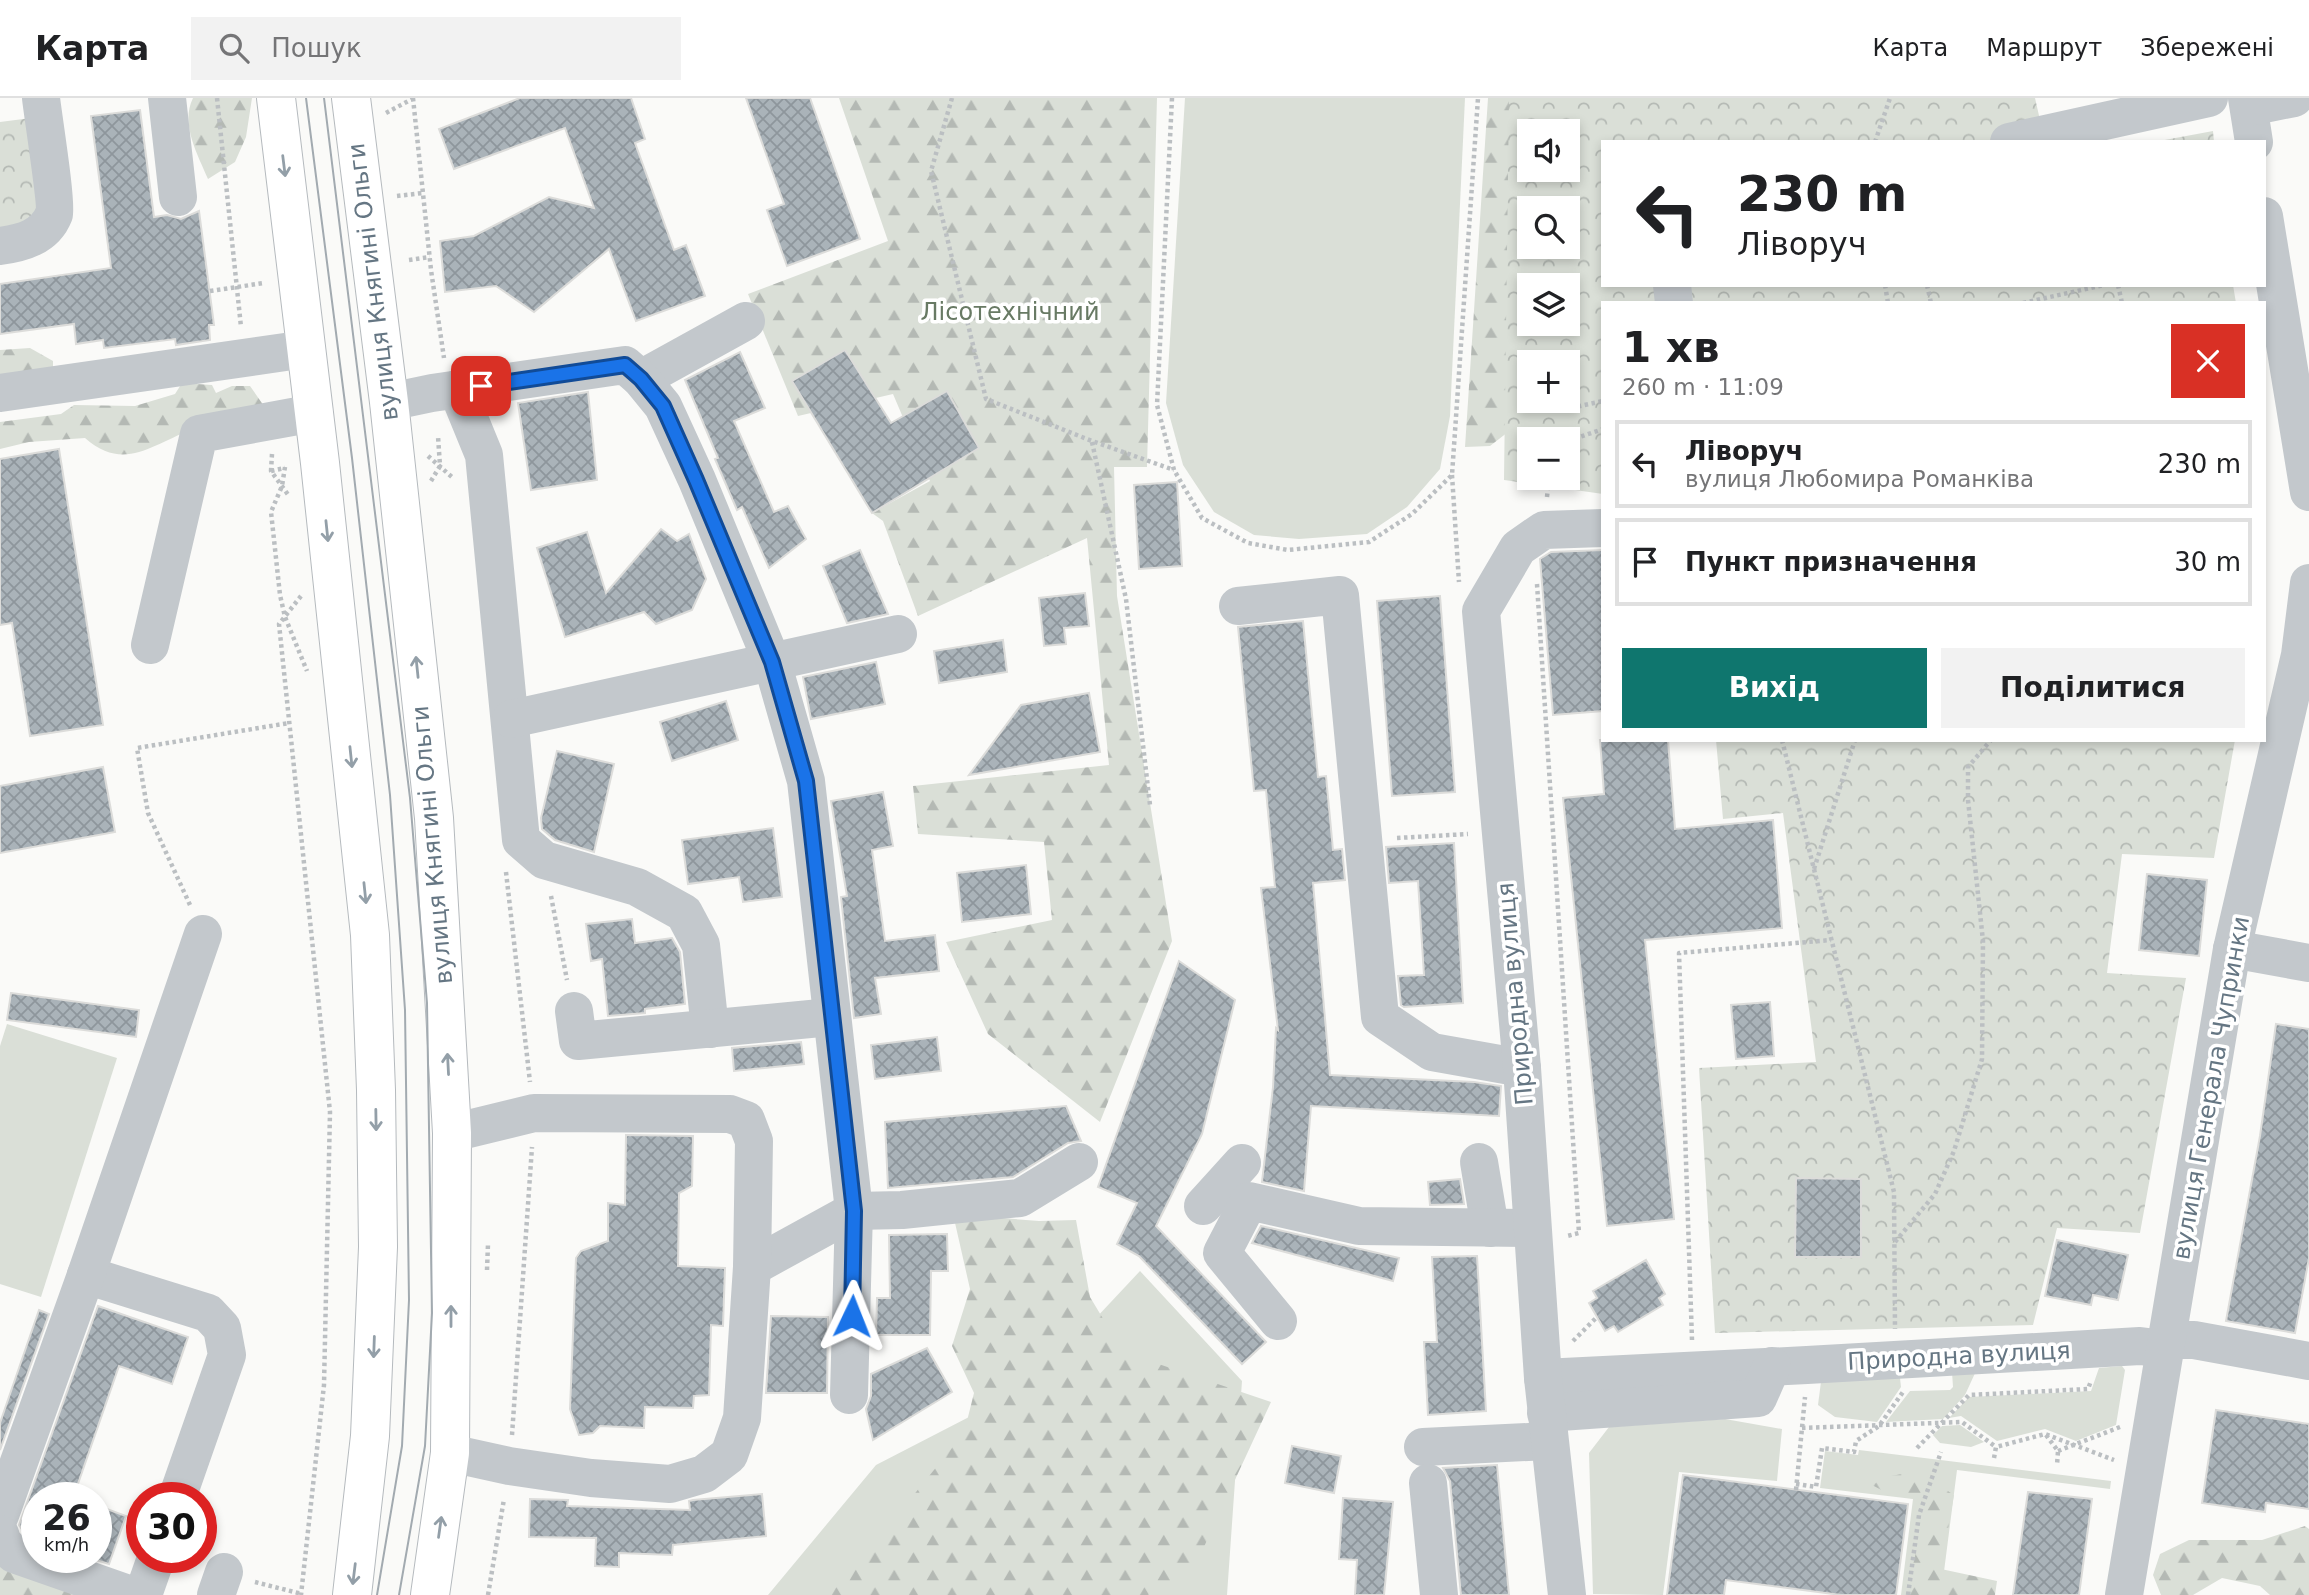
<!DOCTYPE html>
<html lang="uk">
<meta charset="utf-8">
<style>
:root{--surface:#fff;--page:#f2f2f2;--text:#202124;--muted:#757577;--line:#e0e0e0;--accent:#0f766e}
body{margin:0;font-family:"DejaVu Sans",sans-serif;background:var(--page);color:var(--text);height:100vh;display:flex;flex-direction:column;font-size:26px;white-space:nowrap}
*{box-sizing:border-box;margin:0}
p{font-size:23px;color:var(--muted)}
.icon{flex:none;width:38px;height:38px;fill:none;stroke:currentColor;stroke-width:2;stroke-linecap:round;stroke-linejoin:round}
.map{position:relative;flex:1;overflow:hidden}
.side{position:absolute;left:1601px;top:203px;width:665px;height:441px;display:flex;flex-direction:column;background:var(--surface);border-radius:0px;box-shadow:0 4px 10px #0003}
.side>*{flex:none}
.hud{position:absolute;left:1601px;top:42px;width:665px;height:147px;border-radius:0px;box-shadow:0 4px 10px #0003;background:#fff;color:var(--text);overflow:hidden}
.buttons{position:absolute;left:1517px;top:21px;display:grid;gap:14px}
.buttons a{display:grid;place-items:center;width:63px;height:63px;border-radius:0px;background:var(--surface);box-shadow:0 4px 10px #0003;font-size:35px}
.speed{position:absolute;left:21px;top:1384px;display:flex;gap:14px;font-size:35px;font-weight:700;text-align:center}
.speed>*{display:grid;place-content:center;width:91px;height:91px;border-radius:50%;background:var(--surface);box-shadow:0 4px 10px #0003;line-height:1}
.speed small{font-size:18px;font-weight:400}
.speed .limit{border:10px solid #d22;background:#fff;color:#111}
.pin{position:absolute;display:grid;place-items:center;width:60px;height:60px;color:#fff;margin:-30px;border-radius:14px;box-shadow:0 4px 10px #0006}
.me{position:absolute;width:77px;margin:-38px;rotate:2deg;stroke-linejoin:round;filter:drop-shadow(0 0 5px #0008)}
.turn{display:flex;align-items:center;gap:24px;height:147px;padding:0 21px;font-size:32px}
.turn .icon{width:91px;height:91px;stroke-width:2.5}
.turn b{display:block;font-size:49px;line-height:60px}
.round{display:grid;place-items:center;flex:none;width:74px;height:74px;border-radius:0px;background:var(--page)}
.head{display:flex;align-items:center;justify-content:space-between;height:119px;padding:0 21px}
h1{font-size:42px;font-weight:800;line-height:52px}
.action{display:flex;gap:14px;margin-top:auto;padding:14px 21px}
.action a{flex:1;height:80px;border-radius:0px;background:var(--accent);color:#fff;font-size:28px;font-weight:800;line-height:80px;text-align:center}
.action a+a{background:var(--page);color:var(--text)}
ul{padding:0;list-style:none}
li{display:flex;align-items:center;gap:21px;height:88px;margin:0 14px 10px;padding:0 7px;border:4px solid var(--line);border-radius:0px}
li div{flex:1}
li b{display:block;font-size:26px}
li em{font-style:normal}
header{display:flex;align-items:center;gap:42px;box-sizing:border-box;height:98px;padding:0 35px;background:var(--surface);border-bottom:2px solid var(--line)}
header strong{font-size:33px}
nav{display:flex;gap:38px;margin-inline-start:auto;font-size:24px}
.search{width:490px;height:63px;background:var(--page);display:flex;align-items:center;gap:18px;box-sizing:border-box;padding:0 24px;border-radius:0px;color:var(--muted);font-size:26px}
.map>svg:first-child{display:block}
.grass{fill:#dadfd7}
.forest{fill:url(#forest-firs);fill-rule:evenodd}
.park{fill:url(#park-crowns);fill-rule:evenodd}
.building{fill:url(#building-cross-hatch);stroke:#dcdcda;stroke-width:2}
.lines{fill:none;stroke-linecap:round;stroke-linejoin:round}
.major-casing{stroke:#b5babe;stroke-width:40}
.path{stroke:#bbbfc2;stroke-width:4.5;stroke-dasharray:3.5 3.5;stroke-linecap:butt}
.minor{stroke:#c3c8cc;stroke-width:38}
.major{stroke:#fff;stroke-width:38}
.tram{stroke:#a2aab0;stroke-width:2}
.oneway{stroke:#939fa8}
.route-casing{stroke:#114b97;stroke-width:18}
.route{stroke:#1a73e8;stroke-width:12}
.labels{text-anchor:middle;stroke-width:7;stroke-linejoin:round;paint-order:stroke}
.street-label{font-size:24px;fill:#657683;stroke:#fff}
.park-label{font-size:24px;fill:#687a64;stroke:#fff}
</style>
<header>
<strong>Карта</strong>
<div class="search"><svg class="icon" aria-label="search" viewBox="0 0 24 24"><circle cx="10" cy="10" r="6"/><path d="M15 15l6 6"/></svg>Пошук</div>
<nav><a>Карта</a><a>Маршрут</a><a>Збережені</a></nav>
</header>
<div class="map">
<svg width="2309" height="1497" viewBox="0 0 2309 1497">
<defs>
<pattern id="forest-firs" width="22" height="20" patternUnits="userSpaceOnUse" patternTransform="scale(1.75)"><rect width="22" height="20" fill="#dadfd7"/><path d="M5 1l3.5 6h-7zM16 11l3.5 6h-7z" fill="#b4b9b4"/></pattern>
<pattern id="park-crowns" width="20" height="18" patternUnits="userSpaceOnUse" patternTransform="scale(1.75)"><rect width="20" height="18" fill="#dadfd7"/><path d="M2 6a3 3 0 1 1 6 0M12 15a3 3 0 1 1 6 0" fill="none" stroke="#b4b9b4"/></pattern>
<pattern id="building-cross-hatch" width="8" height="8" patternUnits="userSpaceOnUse" patternTransform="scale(1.75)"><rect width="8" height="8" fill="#aab3b9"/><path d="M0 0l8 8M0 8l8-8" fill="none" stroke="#8e969c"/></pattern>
</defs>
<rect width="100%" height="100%" fill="#fafaf8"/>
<!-- grass -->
<g class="grass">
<path d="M1185,0H1465L1450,318L1440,371L1407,409L1367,436L1299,441L1254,437L1214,414L1183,367L1166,305Z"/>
<path d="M7,926L117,960L41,1199L0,1186V948Z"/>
<path d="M1140,1173L1242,1283L1227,1497H768L876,1367L1035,1285Z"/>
<path d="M2122,1268L2125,1272L2116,1327L2076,1343L2045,1331L1997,1343L1961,1318L1949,1320L1969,1299L2091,1293L2099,1270Z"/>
<path d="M1899,1271L1901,1289L1877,1324L1835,1319L1818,1307L1822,1276Z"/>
<path d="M1976,1273L1965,1297L1943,1321L1886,1324L1910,1293L1950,1292L1953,1289L1952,1274Z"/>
<path d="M1725,1321L1782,1331L1777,1383L1679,1374L1663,1497L1593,1496L1589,1355L1609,1329Z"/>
<path d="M1960,1327L1984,1344L1971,1349L1940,1345L1933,1337L1942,1328Z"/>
<path d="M1859,1352L2111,1383L2110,1391L1957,1372L1941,1497H1901L1913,1401L1820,1390L1825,1353L1858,1357Z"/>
</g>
<!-- forest -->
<g class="forest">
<path d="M193,0H252L246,39L235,64L208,81C198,57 180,26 193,0Z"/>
<path d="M839,0H1157L1147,369H1114L1117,498L1172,843L1100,1024L988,936L946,844L1052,822L1044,744L918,736L913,688L1109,667L1087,440L918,518L883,423L872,415L930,383L893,296L798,318L748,196L888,143Z"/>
<path d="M1488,0H2015L1603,44V205L1568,264H1530V303H1548L1490,348L1465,349ZM1530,33H1568V72H1530ZM1530,110H1568V149H1530ZM1530,187H1568V226H1530Z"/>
<path d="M30,250L53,263V290L0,300V252Z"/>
<path d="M182,285L212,287L216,295L232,288H250L264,308C240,316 215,323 191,332C151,347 124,374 85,340L29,344L0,351V324L61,316L74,307L135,308L175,296Z"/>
<path d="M953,1116L1039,1123L1076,1122L1090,1199L1123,1254L1271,1304L1196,1466L1148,1497H1024L1003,1493L998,1497H828L880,1446L912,1399L964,1335L974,1295L952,1248L970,1191Z"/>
<path d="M1917,1373L1954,1397L1941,1471L1997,1483L1995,1497H1906L1928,1403L1891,1397L1872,1387L1886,1379Z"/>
<path d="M2305,1428L2309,1431V1497H2270L2260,1488L2222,1480L2193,1497H2161L2153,1477L2160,1456L2189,1442H2262Z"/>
<path d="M0,1460L108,1497H0Z"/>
</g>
<!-- park -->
<g class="park">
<path d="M1509,0H2035L2045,44H1603V187H2233L2236,205H1603V396L1504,382ZM1530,33H1568V72H1530ZM1530,110H1568V149H1530ZM1530,187H1568V226H1530ZM1530,264H1568V303H1530ZM1530,341H1568V380H1530Z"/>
<path d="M31,20L43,111L0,141V24Z"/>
<path d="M2213,33L2214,44H2154Z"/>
<path d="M1716,642H2235L2214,760L2122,756L2107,875L2186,880L2140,1135L2057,1130L2033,1227L1715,1235L1699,970L1816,964L1783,715L1723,721Z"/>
</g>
<!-- building -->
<g class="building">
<path d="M520,0H631L645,41L635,45L674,152L686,147L705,198L636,223L609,151L534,214L496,188L445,194L440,143L474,138L549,99L594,110L565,30L454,71L439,31Z"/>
<path d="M746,0H810L860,141L787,168L767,112L784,106Z"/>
<path d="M140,12L154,119L167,117L181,121L199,113L214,227H209L210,242L176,247L175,241L104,250L103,242L76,246L74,226L0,236V186L111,170L91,18Z"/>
<path d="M845,252L891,325L947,293L979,350L872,415L792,283Z"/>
<path d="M740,254L765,310L734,323L774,414L788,408L806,441L769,470L742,409L737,412L715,361L718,360L685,282Z"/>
<path d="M588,294L597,382L531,392L518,305Z"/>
<path d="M59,351L103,627L30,638L12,525L0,527V361Z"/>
<path d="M1177,384L1182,468L1139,471L1134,387Z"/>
<path d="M661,431L677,443L689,436L706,481L692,512L656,526L644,514L565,539L537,450L587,434L606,495Z"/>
<path d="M860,452L888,516L847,525L823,468Z"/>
<path d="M1603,452V613L1553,617L1540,461L1551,454Z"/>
<path d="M1085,495L1089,528L1064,530L1066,546L1044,548L1039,500Z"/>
<path d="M1440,498L1455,694L1392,698L1377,503Z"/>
<path d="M1303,523L1318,679L1326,678L1333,752L1342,751L1345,782L1313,785L1330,977L1474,984L1501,988L1499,1018L1311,1008L1304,1093L1262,1084L1273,989L1276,930L1278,932L1261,790L1275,789L1266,692L1254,693L1238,529Z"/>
<path d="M1003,542L1007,574L939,585L934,553Z"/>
<path d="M876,564L885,606L811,621L803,579Z"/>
<path d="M1089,595L1100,654L969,677L1021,607Z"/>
<path d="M726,603L738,642L672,663L660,624Z"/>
<path d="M1600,642H1668L1675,731L1773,722L1782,830L1645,842L1674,1121L1607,1128L1563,700L1604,696Z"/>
<path d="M557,653L614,666L594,754L555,742L542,731L541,720Z"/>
<path d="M103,669L115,734L0,755V688Z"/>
<path d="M883,694L893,748L872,752L885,843L935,837L939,873L875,880L881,916L854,920L841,799L847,798L831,703Z"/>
<path d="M773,730L782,799L743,804L739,779L688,786L682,742Z"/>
<path d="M1454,745L1463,905L1404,909L1401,907L1398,878L1424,877L1418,783L1389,785L1386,749Z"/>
<path d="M1026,767L1031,816L962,824L957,775Z"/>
<path d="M2147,776L2207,782L2199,858L2139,852Z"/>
<path d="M632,821L635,845L672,840L680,854L685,906L645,911V915L608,918L602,861L591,863L586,826Z"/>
<path d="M1179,863L1235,902L1202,1036L1156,1128L1266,1244L1242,1266L1139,1158L1117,1146L1137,1105L1098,1089Z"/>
<path d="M11,895L139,912L136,939L7,922Z"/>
<path d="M1770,904L1774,958L1736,961L1731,907Z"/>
<path d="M2276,926L2309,931V1160L2295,1235L2226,1223L2260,1038Z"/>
<path d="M937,939L941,973L875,981L871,947Z"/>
<path d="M801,944L804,966L734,973L732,950Z"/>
<path d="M1066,1008L1081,1043L1068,1045L1013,1079L888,1090L885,1024Z"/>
<path d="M626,1037L693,1038L692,1088L679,1095L678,1168L725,1170L723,1228L711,1227L709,1297L694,1298L693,1310L645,1309L644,1330L600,1328L593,1335L579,1337L570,1311L576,1160L581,1153L608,1143V1105L625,1107Z"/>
<path d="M1796,1080L1861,1081V1159H1795Z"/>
<path d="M1460,1081L1464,1106L1430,1107L1428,1084Z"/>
<path d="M1261,1128L1399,1160L1393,1183L1252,1145Z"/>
<path d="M947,1136L948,1173H931L930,1237H876L877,1200H890L889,1137Z"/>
<path d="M2057,1142L2128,1157L2118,1202L2093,1197L2091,1207L2045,1198Z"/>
<path d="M1477,1158L1486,1313L1428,1317L1424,1244H1437L1432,1159Z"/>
<path d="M1646,1162L1665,1196L1659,1200L1663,1207L1618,1234L1614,1228L1605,1233L1589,1205L1597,1200L1593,1193Z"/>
<path d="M98,1208L188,1239L172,1286L119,1268L73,1400H37V1441L26,1437L19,1427Z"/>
<path d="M39,1212L49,1216L0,1352V1325Z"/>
<path d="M771,1218L828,1219L827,1295H766Z"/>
<path d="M927,1250L952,1294L873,1342L866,1311L871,1298V1276Z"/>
<path d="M2216,1312L2309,1326V1411L2266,1405L2265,1414L2202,1405Z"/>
<path d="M1292,1348L1341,1358L1334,1395L1285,1385Z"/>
<path d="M1497,1367L1509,1497H1461L1450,1383L1443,1370Z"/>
<path d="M1683,1377L1908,1406L1896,1497H1841L1726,1482L1724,1497H1667Z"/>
<path d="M2028,1394L2092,1401L2079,1497H2013Z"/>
<path d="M762,1396L766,1438L673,1447L672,1457L619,1455V1469L595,1468L596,1440L529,1439L530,1401L568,1402L567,1408L690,1412L689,1403L693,1402Z"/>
<path d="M1343,1400L1393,1404L1384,1497H1355L1357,1462L1339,1461Z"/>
<path d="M96,1407L126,1418L109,1466L96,1462Z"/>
</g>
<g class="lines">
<!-- major casing -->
<g class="major-casing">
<g id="major">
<path d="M276,0L320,365L370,837L376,992L378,1149L370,1338L352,1497"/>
<path d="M351,0L389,304L434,720L452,1035L450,1355L430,1497"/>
</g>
</g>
<!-- path -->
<g class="path">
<path d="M217,0L241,229"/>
<path d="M413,0L431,172L444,260"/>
<path d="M952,0L931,73L986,301L1092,343L1174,372"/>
<path d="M1172,0L1157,307L1174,372L1202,420L1248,445L1288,452L1369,444L1412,416L1452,377L1478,0"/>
<path d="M386,15L414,0"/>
<path d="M1875,44L1890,0"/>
<path d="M397,98L423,95"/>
<path d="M409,162L430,159"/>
<path d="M1885,187L1888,205"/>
<path d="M1927,187L1931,205"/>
<path d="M2118,187L2122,205"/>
<path d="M210,193L264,185"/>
<path d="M2023,205L2104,187"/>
<path d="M1571,310L1603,303"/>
<path d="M1568,343L1603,331"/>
<path d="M1092,344L1126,501L1150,707"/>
<path d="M272,356L271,373L289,398"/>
<path d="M428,358L453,380"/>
<path d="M285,369L282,388L271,414L280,497L285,519L307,573"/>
<path d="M271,373L285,370"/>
<path d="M1452,377L1459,484"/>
<path d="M431,383L440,368L438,338"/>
<path d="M1547,399L1549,380"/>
<path d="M1537,486L1579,1135L1567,1138"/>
<path d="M301,498L279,526L330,1014L324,1287L301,1497"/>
<path d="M1782,642L1894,1094L1895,1231"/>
<path d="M1397,740L1468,736"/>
<path d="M1814,771L1855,642"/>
<path d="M506,774L530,984"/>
<path d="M551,798L567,882"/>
<path d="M190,807L148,715L137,650L289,625"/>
<path d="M1895,1144L1935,1096L1954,1053L1982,961L1983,843L1968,702V669L1991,642"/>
<path d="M487,1172L488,1146"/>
<path d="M1692,1242L1679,855L1831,842"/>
<path d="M1573,1243L1597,1219"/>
<path d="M1802,1330L1962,1324L1996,1349"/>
<path d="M512,1337L532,1049"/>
<path d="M2046,1337L2058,1353L2057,1367"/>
<path d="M1917,1350L1969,1297L2088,1291L2091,1283"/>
<path d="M2058,1353L2120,1329"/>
<path d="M1994,1360L1996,1349L2045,1336L2114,1362"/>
<path d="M1796,1386L1816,1389L1822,1350L1854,1354L1856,1343L1879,1328L1903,1294"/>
<path d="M1796,1392L1805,1299"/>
<path d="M255,1484L302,1496"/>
<path d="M488,1497L504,1401"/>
<path d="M1908,1497L1919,1417L1941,1354"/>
</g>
<!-- minor -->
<g class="minor">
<path d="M167,0L178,99"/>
<path d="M2247,0L2254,44"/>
<path d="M2249,9L2294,0"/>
<path d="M2009,44L2209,0"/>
<path d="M2264,118L2309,394"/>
<path d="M0,148C22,145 45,139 54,116C57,106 43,18 41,0"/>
<path d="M1672,187L1674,205"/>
<path d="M641,281L746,223"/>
<path d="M457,291L484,357L521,742L544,762L637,789L684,815L701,847L710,931"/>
<path d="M0,295L306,251"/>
<path d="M389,304L432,295L625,267L641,281L663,308L697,382L772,564L806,683L854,1113L849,1297"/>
<path d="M1238,508L1340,497L1380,919L1432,954L1522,970"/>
<path d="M150,547L199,336L314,315"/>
<path d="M511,621L898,536"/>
<path d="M2232,851L2309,865"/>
<path d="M574,913L578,943L831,919"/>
<path d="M1479,1064L1490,1130"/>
<path d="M1203,1108L1242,1065"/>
<path d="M752,1169L854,1113L902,1112L1020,1100L1079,1064"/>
<path d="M86,1177L208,1215L222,1230L227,1257L177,1400"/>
<path d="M1278,1223L1222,1155L1249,1103L1359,1128L1532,1130"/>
<path d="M2167,1242H2194L2309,1263"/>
<path d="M1543,1280L1807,1267L2140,1248L2164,1251"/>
<path d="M1546,1315L1758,1300L1772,1268"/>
<path d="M1423,1349L1548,1343"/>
<path d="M450,1355L509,1368L591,1380L670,1386L704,1376L729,1357L742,1320L752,1169L754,1043L746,1022L730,1016L534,1015L452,1035"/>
<path d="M1428,1385L1439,1497"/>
<path d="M0,1417L86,1177L203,836"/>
<path d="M0,1436L3,1445L14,1456L131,1497"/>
<path d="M143,1497L156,1460"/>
<path d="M216,1497L224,1474"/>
<path d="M1567,1497L1543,1280L1522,970L1481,513L1518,450L1544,432L1603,430"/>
<path d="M2124,1497L2232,851L2300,557L2309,485"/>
</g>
<!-- major -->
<use href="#major" class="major"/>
<!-- tram -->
<g class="tram">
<path d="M306,0L352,360L390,697L405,912L409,1202L402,1348L377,1497"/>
<path d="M324,0L410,700L427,905L432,1215L425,1348L399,1497"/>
</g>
</g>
<!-- one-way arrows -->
<defs><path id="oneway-shaft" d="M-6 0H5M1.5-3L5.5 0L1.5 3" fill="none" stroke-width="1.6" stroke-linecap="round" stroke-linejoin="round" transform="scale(1.75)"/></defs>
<g class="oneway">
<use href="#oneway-shaft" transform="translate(284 68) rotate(83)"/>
<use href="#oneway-shaft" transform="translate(327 433) rotate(84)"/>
<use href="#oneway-shaft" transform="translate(417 569) rotate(-96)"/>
<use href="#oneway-shaft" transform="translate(351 659) rotate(84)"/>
<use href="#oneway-shaft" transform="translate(365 795) rotate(84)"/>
<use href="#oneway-shaft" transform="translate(448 966) rotate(-93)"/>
<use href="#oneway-shaft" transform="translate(376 1022) rotate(89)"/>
<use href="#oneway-shaft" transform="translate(451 1218) rotate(-90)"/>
<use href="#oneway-shaft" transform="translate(374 1249) rotate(92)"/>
<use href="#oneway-shaft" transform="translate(440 1429) rotate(-82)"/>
<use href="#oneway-shaft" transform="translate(354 1476) rotate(97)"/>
</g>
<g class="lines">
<!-- route casing -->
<g class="route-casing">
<path id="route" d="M481,288L625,267L641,281L663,308L696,382L772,564L806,683L854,1113L852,1218"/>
</g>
<!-- route -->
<use href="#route" class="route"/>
</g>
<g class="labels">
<!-- street labels -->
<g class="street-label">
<text transform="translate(373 184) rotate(-97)" y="8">вулиця Княгині Ольги</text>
<text transform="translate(432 747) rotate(-95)" y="8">вулиця Княгині Ольги</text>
<text transform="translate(1515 896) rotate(-95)" y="8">Природна вулиця</text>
<text transform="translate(2211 990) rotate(-80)" y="8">вулиця Генерала Чупринки</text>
<text transform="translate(1959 1258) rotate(-3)" y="8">Природна вулиця</text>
</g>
<!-- park labels -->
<g class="park-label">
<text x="1010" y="222">Лісотехнічний</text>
</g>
</g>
</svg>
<div class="buttons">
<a><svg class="icon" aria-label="sound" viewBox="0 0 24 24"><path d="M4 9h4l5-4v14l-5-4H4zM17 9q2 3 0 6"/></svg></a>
<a><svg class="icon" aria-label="search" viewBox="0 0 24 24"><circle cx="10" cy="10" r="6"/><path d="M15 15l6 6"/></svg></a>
<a><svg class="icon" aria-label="layers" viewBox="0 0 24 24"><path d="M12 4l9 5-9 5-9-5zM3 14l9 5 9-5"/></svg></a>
<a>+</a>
<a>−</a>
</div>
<div class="speed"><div>26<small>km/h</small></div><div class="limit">30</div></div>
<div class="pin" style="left:481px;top:288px;background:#d93025"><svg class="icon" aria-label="arrive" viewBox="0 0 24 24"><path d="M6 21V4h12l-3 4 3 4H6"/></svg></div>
<svg class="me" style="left:852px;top:1218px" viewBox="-20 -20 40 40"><path d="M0-17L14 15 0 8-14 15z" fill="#1a73e8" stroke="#fff" stroke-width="4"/></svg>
<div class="hud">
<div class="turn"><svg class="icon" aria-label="left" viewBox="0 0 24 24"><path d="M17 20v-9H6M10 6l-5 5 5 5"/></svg><div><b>230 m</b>Ліворуч</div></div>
</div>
<section class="side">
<div class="head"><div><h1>1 хв</h1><p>260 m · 11:09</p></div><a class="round" style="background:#d93025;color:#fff"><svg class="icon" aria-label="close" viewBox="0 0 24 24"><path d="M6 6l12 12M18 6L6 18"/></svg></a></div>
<ul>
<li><svg class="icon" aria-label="left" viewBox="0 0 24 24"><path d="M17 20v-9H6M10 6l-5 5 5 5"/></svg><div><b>Ліворуч</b><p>вулиця Любомира Романківа</p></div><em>230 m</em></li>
<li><svg class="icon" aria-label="arrive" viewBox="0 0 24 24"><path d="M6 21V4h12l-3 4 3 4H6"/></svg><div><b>Пункт призначення</b></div><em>30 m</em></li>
</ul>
<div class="action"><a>Вихід</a><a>Поділитися</a></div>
</section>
</div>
